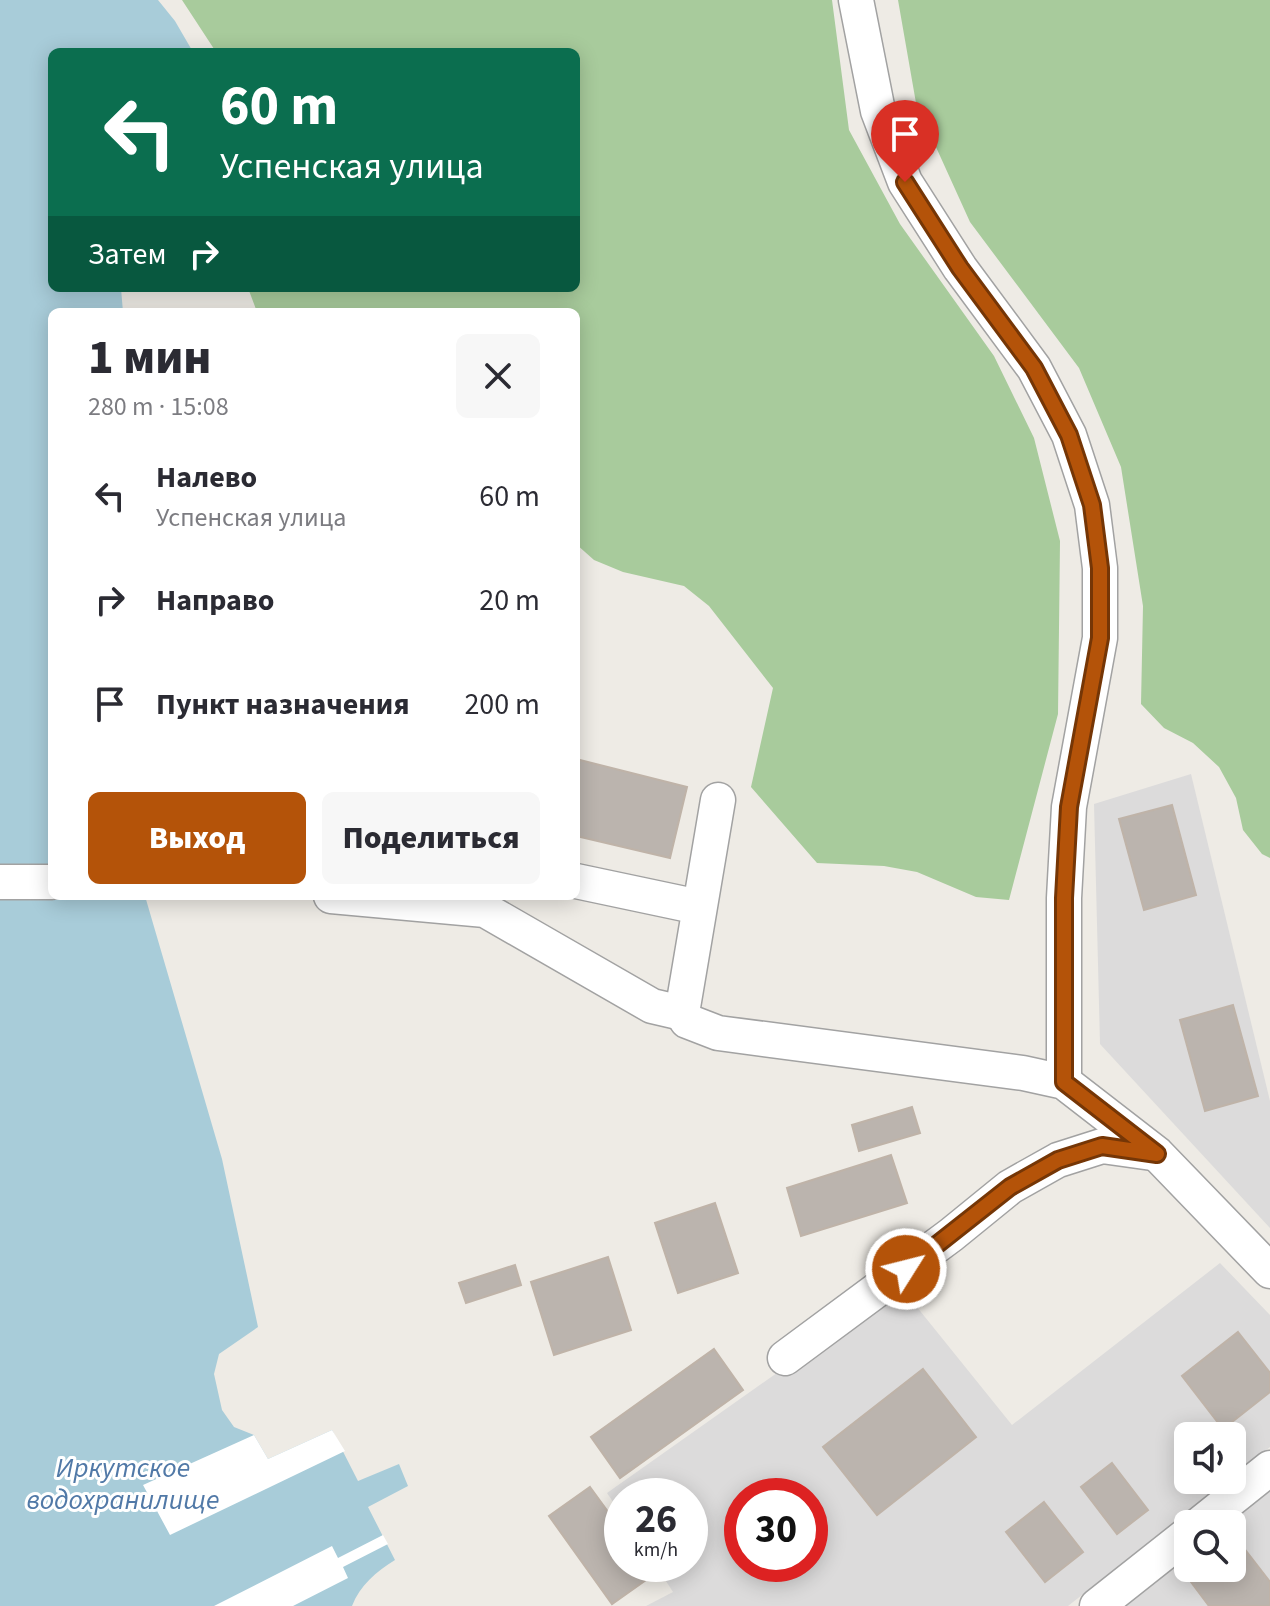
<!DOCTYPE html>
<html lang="ru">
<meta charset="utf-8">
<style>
:root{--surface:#fff;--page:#f7f7f7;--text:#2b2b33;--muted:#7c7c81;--accent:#b45309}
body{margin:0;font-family:"Source Sans 3",sans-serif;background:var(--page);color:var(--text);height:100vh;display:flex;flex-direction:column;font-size:30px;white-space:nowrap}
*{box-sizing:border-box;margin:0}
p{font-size:26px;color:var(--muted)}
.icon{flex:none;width:44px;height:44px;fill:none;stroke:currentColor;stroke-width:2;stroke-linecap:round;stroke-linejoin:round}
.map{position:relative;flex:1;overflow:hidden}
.sheet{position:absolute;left:48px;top:308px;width:532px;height:592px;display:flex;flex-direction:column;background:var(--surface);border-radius:12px;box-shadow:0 4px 20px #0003}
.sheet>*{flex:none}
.guide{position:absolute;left:48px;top:48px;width:532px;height:244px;border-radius:12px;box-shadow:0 4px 20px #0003;background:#0b6e4f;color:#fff;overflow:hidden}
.tools{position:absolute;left:1174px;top:1422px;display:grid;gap:16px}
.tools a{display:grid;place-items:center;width:72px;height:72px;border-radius:12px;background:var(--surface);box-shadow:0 4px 20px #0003;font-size:40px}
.speed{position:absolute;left:604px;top:1478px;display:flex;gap:16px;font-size:40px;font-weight:700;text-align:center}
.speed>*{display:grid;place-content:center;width:104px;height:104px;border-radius:50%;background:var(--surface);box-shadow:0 4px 20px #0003;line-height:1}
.speed small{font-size:20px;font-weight:400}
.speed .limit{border:12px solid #d22;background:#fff;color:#111}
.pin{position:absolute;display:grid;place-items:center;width:68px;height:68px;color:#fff;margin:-82px -34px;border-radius:50% 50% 50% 0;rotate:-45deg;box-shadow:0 0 8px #0007}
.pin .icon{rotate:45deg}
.me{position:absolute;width:88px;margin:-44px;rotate:54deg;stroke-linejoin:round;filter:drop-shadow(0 0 6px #0008)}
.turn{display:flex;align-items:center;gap:28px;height:168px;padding:0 40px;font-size:36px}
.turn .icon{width:104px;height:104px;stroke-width:2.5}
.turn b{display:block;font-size:56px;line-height:68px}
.then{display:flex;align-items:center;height:76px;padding:0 40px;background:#0003;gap:16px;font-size:30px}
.round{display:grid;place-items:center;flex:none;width:84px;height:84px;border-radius:12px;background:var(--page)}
.summary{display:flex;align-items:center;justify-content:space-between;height:136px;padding:0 40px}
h1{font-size:48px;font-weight:800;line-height:60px}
.button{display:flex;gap:16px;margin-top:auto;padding:16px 40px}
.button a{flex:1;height:92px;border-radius:12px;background:var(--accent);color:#fff;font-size:32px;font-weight:800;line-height:92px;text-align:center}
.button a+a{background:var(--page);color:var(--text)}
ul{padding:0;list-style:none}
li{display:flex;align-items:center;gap:24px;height:104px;padding:0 40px}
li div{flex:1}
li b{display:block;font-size:30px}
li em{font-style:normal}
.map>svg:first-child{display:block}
.residential{fill:#dcdbdb;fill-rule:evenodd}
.forest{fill:#a8cb9c}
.water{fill:#a8ccd9}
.pier{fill:#fff}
.building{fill:#bbb4ae;stroke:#bfb3a8;stroke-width:2}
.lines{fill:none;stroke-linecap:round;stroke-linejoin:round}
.minor-casing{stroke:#a2a2a2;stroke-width:37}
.minor{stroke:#fff;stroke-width:34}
.route-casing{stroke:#753606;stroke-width:20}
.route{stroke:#b45309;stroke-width:14}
.labels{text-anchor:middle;stroke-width:6;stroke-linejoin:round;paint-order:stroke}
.water-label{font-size:28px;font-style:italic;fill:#5179a7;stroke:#fff}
</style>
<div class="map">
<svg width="1270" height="1606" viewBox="0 0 1270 1606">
<rect width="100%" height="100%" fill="#eeebe5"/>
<!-- residential -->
<g class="residential">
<path d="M1191,774L1270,1101V1228L1100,1044L1094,804Z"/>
<path d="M1220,1263L1270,1315V1447L1232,1477V1436H1188V1480H1228L1068,1606H646L673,1592L655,1564H690V1496H622V1515L607,1493L900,1286L1012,1425ZM742,1496H810V1564H742Z"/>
<path d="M1270,1489V1606H1120L1188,1553V1568H1232V1524H1226Z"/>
</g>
<!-- forest -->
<g class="forest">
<path d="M182,0H832L849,130L900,224L994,356L1034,438L1060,541L1058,714L1009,900L976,897L917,872L884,866L817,863L751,787L773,688L709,606L684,586L623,572L594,560L576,544V312H257L248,288H576V52H216Z"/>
<path d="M898,0H1270V858L1262,854L1243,830L1236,798L1219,767L1193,743L1164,728L1141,704L1143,606L1121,467L1079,368L970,222L916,103Z"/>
</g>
<!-- water -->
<path class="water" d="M0,0H158L175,21L193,52H52V288H121L123,312H52V896H145L222,1159L258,1327L219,1354L214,1374L222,1410L234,1427L254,1435L268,1459L332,1430L358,1481L399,1464L408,1486L368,1507L395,1560C376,1572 360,1585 352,1606H0Z"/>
<!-- pier -->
<g class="pier">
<path d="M332,1430L345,1451L170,1535L143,1485L254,1435L268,1459Z"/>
<path d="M383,1535L388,1544L343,1567L348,1578L293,1606H214L332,1546L338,1558Z"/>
</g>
<!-- building -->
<g class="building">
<path d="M576,759L687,787L670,858L576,836Z"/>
<path d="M1172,805L1196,895L1144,910L1119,819Z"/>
<path d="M1233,1005L1258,1096L1205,1111L1180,1020Z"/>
<path d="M912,1107L920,1133L859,1151L852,1125Z"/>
<path d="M891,1155L907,1203L801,1236L787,1188Z"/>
<path d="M715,1203L738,1273L678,1293L655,1223Z"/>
<path d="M608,1257L631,1330L554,1355L531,1282Z"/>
<path d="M515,1265L521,1285L466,1303L459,1283Z"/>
<path d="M1238,1332L1270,1373V1392L1223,1429L1182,1376Z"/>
<path d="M714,1349L743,1390L620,1478L591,1437Z"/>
<path d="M923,1369L976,1437L877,1515L823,1447Z"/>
<path d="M1112,1463L1148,1510L1117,1534L1081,1487Z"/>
<path d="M590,1487L622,1531V1564H645L653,1575L612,1604L549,1516Z"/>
<path d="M1044,1502L1083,1552L1045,1582L1006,1532Z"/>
<path d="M1240,1543L1270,1582V1606H1209L1191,1582L1209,1568H1232V1549Z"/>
</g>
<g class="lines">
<!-- minor casing -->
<g class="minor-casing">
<g id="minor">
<path d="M856,0L878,111L905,182L960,268L1034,368L1069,435L1092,505L1100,568V638L1069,807L1064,898V1082"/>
<path d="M718,800L682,1013L687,1021L718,1033L1023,1073L1064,1082L1157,1154L1270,1271"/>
<path d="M576,881L699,907"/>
<path d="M0,882H52"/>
<path d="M331,896L485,910L652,1006L682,1013"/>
<path d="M785,1358L951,1235L1010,1187L1058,1160L1102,1146L1152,1153"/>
<path d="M1200,1524L1270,1468"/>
<path d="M1097,1606L1188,1534"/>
</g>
</g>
<!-- minor -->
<use href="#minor" class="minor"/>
</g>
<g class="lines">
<!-- route casing -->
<g class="route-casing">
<path id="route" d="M905,182L960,268L1034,368L1069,435L1092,505L1100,568V638L1069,807L1064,898V1082L1157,1154L1102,1146L1058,1160L1010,1187L906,1269"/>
</g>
<!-- route -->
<use href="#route" class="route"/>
</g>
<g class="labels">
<!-- water labels -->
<g class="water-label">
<text x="123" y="1477">Иркутское<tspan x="123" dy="32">водохранилище</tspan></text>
</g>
</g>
</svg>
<div class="tools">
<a><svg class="icon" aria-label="sound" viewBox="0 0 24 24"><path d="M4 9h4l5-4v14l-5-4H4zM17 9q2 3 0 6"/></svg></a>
<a><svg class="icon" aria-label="search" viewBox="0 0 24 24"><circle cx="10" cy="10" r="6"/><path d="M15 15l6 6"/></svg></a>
</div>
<div class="speed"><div>26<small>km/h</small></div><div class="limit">30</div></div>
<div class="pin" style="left:905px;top:182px;background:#d93025"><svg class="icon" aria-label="arrive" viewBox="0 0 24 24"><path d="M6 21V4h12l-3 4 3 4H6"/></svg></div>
<svg class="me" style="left:906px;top:1269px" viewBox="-20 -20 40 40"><circle r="17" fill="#b45309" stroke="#fff" stroke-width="3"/><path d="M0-11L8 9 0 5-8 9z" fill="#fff"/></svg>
<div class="guide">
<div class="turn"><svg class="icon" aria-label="left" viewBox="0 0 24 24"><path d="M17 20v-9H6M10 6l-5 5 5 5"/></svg><div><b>60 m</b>Успенская улица</div></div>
<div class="then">Затем<svg class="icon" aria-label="right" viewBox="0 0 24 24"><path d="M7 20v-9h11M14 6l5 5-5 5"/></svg></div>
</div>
<section class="sheet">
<div class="summary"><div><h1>1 мин</h1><p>280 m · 15:08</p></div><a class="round"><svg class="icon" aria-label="close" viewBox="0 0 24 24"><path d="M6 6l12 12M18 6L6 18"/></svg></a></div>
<ul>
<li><svg class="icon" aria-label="left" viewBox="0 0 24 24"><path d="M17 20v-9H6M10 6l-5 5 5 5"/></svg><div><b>Налево</b><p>Успенская улица</p></div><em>60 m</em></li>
<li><svg class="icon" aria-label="right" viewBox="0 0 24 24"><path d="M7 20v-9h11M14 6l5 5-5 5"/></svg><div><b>Направо</b></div><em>20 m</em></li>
<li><svg class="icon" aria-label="arrive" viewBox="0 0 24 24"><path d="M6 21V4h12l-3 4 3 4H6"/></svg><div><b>Пункт назначения</b></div><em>200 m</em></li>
</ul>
<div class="button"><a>Выход</a><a>Поделиться</a></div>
</section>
</div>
